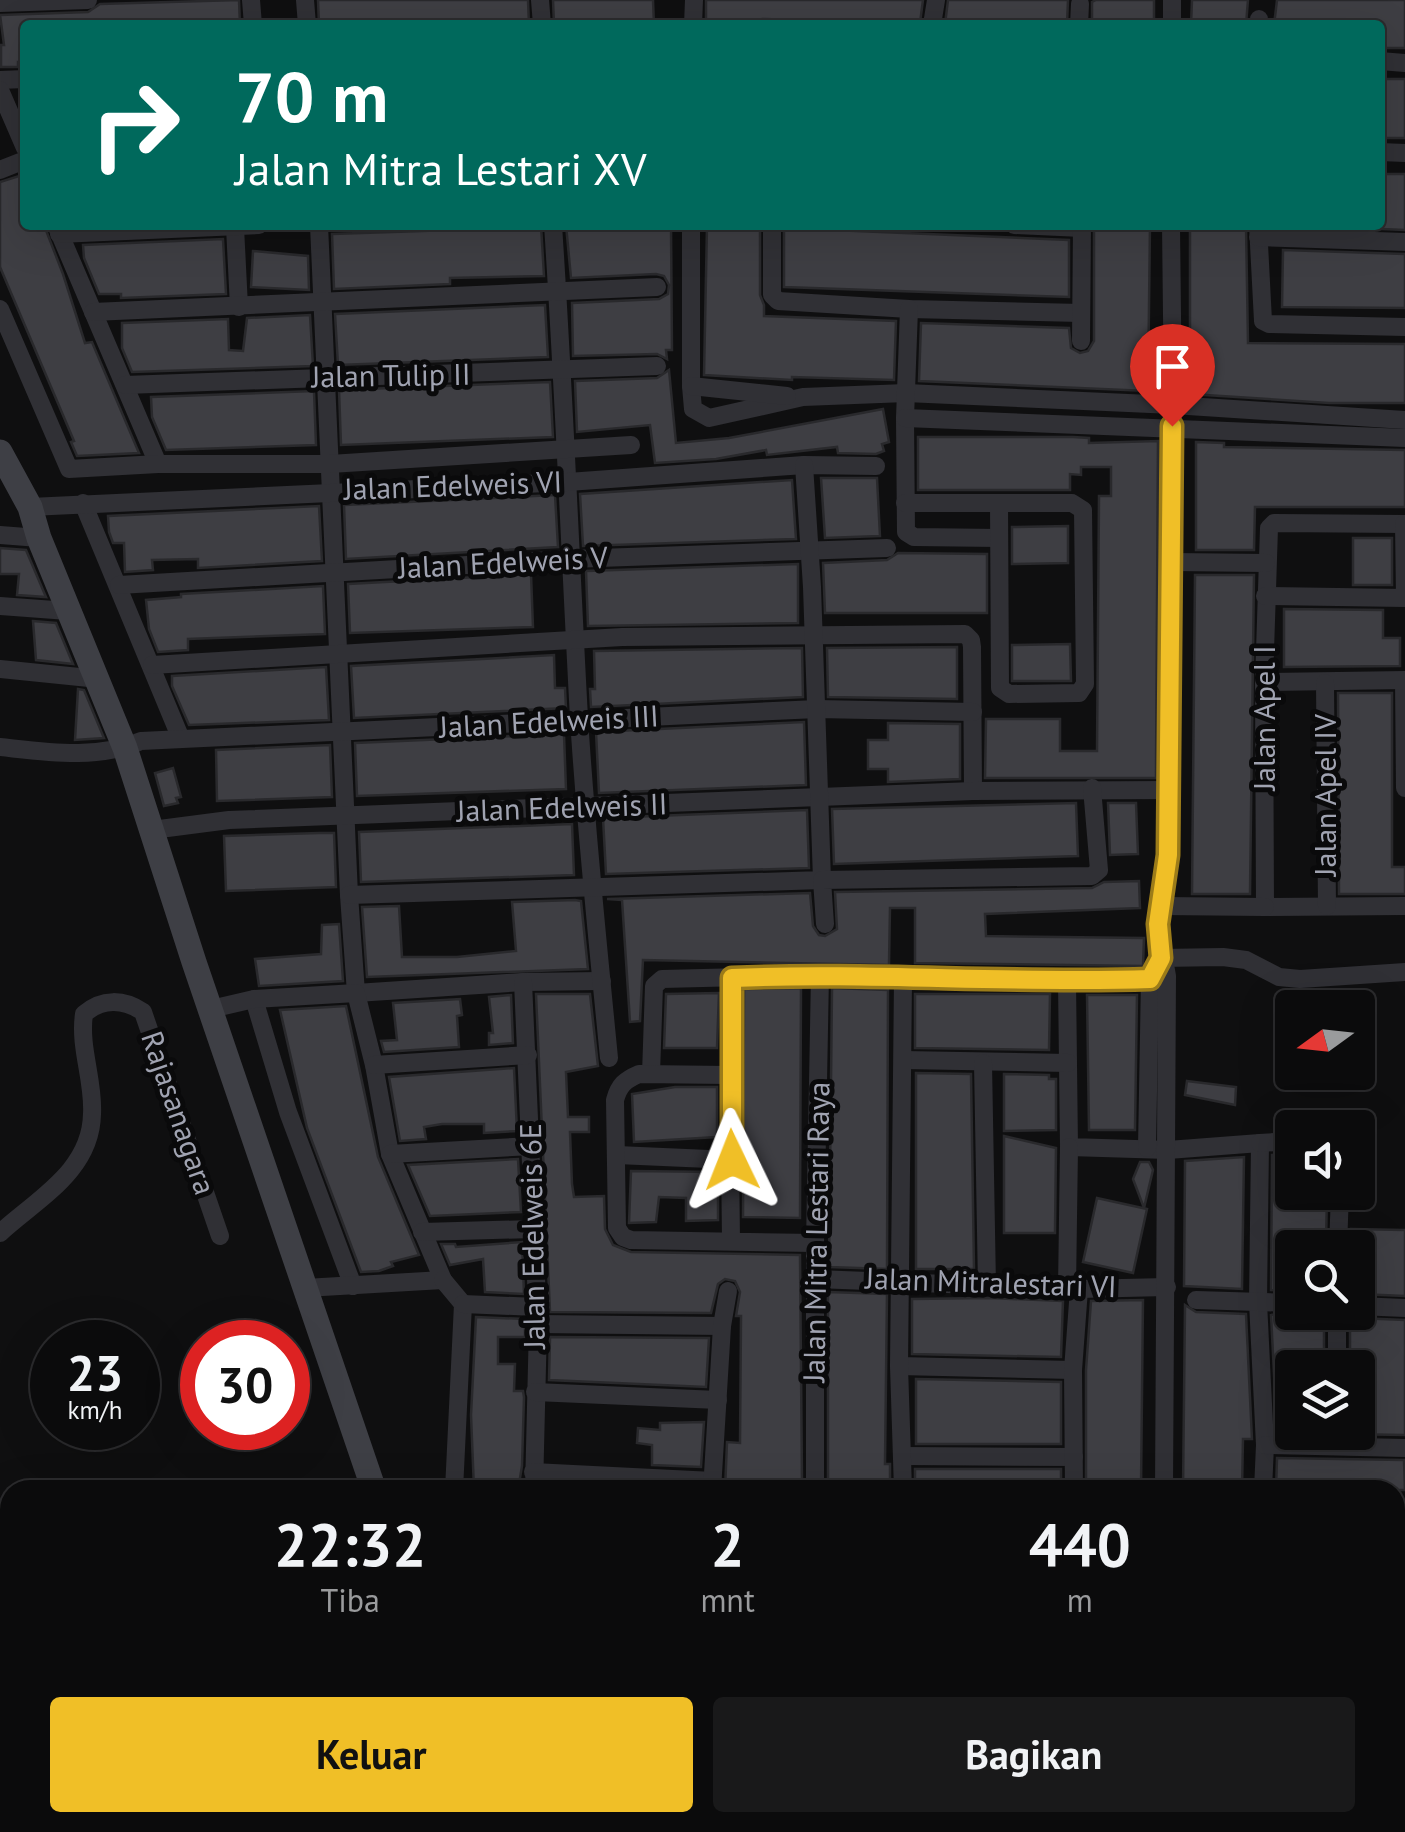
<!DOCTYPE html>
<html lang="id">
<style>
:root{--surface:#0b0b0c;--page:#19191a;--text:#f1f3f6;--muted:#9a9b9d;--line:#2b2b2d;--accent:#f0bf27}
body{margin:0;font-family:"PT Sans",sans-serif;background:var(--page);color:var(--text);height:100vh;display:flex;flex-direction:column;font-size:38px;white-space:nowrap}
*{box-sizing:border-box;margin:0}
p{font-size:32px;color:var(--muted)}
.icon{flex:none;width:55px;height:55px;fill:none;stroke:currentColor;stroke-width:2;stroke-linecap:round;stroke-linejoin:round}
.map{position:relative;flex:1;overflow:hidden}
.panel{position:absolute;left:0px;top:1480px;width:1405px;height:352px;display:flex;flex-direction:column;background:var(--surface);border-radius:30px 30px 0 0;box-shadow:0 10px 40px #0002,0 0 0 2px var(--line)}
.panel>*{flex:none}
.hud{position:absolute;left:20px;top:20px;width:1365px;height:210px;border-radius:10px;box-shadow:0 10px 40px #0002,0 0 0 2px var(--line);background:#00695c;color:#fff;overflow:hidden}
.needle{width:65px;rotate:255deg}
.controls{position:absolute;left:1275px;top:990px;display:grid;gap:20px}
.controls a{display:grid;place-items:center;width:100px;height:100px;border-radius:10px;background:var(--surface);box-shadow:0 10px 40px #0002,0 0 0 2px var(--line);font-size:50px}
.speed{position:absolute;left:30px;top:1320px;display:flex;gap:20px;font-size:50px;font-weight:700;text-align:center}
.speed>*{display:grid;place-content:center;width:130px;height:130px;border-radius:50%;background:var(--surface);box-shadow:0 10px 40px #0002,0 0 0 2px var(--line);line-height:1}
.speed small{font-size:25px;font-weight:400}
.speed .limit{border:15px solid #d22;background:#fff;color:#111}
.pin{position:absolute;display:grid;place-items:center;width:85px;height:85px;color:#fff;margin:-102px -42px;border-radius:50% 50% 50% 0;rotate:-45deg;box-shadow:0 0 10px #0007}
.pin .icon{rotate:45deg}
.me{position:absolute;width:110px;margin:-55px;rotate:358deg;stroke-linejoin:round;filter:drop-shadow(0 0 8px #0008)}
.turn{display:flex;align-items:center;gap:35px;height:210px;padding:0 50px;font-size:45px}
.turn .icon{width:130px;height:130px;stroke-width:2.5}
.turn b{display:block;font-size:70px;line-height:85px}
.eta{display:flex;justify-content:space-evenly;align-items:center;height:170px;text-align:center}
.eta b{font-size:60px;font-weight:700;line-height:70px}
.primary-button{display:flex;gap:20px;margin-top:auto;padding:20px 50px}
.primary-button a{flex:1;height:115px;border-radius:10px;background:var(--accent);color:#111;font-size:40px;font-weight:700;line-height:115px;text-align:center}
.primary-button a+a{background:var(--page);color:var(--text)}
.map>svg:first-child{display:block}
.building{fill:#3e3e43;stroke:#29292c;stroke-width:2.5}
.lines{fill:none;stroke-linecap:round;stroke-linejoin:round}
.street{stroke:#303035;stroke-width:18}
.secondary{stroke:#3e3f45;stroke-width:25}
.route-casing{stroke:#9c7c19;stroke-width:25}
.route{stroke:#f0bf27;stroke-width:18}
.labels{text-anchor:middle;stroke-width:10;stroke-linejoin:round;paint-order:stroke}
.street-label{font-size:30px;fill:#a0a3b1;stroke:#0a0a0b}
</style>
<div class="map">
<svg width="1405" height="1832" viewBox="0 0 1405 1832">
<rect width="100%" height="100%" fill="#0f0f10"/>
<!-- building -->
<g class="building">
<path d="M239,0L240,25H25V62H18V67H1V45H4L0,15L88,12L100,4Z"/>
<path d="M318,0H528L529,25H319Z"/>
<path d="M553,0H653L654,25H554Z"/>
<path d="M706,0H923L920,23L763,19V25H706Z"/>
<path d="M948,0H1068L1067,25L945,24Z"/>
<path d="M1096,0H1154V25H1092V2Z"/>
<path d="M1192,0H1248L1246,25H1191Z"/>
<path d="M1277,0H1405V48H1380V25H1274Z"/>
<rect x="1380" y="79" width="25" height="59"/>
<path d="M1380,174H1405V230L1285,225H1380Z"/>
<path d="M22,175L25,188V225H44L63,274L85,343L92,342L139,453L77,456L71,442L74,441L0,267V182Z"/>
<path d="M451,225H541L544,276L450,278V284L334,289L332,234L451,230Z"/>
<path d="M566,225H671L672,350H666L667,359L657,354L573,356L572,303L659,299L668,294L669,285L664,276L656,274L571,278Z"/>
<path d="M707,225H760V295L764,305V316L896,321L894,380L792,377V380L704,375Z"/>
<path d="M1094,225H1150L1148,391L919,381L921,323L1069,328L1071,348L1080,353L1088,351L1094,341Z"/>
<path d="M1190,225H1246L1248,343L1405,344V403H1329L1190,394Z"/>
<path d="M784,228L1069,240V297L784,287Z"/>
<path d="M223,239L226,294L121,298V294H99L84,258L83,245Z"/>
<path d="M1283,250L1405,254V308L1282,307Z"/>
<path d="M253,251L308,256L309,290L251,287Z"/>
<path d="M545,305L548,357L338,365L335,314Z"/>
<path d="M310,315L313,366L132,372L122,348V323L228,319L229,350L243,351L247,318Z"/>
<path d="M669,370L676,443L729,438L883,409L889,442L882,444L884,451L876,454L838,453L837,447L767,455L766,450L716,459L655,463L650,425L577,432L575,381L657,378Z"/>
<path d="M550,382L553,437L341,445L339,390Z"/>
<path d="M314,391L316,445L166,450L152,417L151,397Z"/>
<path d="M918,437H1073L1089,438V443L1158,441L1156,778H985L986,719H1060V751H1097L1099,496H1111V467H1081V475L1070,474V490H918Z"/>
<path d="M1196,442L1224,443V447L1405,450V507H1255L1254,550H1196Z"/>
<path d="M821,478H877L880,536L825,538Z"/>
<path d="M792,480L796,539L583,546L580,494Z"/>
<path d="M555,495L558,547L346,559L344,505Z"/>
<path d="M319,506L322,561L198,568V559L152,560L153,570L125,572L124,543H113L109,532L108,516Z"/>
<path d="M1068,526V563L1012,564V527Z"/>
<rect x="1353" y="538" width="39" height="47"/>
<path d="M0,548L26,550L46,597L17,595L19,574H0Z"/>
<path d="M898,553L987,554V613H825L823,563L887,560Z"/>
<path d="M798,564V623L588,626L586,571Z"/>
<path d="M531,574L533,627L350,633L348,584Z"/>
<path d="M1195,575H1254L1250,894H1192Z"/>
<path d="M323,586L325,634L188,639V650L158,652L149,629L146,600L181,597V594Z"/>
<path d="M1284,609L1383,610V638H1400V666L1284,667Z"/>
<path d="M33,621L56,623L73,664L36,660Z"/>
<path d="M1070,644L1071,681H1012V645Z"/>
<path d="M957,647V699L828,697L827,648Z"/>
<path d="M802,648L803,697L591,707L590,689H595L594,651Z"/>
<path d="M554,655L555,688H565L566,708L354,718L351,666Z"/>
<path d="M326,667L329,720L189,725L172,686V676Z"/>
<path d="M78,689L84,690L104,738L75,740Z"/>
<path d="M1338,693H1392V867H1405V894H1339Z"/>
<path d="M804,722L806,785L599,793L596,732Z"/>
<path d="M888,723L960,724V779L888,782V769H868V740H888Z"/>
<path d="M564,734L566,789L357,796L355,743Z"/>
<path d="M330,745L332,797L217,801L216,750Z"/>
<path d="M173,768L181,797L176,798L178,803L164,806L155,773Z"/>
<path d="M1076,803L1078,856L834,864L832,809Z"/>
<path d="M1108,803H1136L1138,854L1110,855Z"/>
<path d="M807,810L809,868L606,874L603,818Z"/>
<path d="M572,824L574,875L361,882L359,832Z"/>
<path d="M319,833H334L336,887L226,891L224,836Z"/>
<path d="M1139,881L1140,908L985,914L986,936L1144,938L1143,966L915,963V908H890L889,965L643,960L640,1021L630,1022L622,900L607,899L810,893L813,926L819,935L825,936L837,929L835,892L1092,888L1104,882Z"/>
<path d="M575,900L581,901L588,969L367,977L362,907L399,906L402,957H457L516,951L512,902Z"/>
<path d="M339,924L343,981L259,986L255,959L321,954L322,925Z"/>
<path d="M801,988L800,1218L743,1217L744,989Z"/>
<path d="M832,988L888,990L887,1269L829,1267Z"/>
<path d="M719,993L717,1048H664L666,994Z"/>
<path d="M536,994H590L598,1066L566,1072L568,1117H589V1132H570L572,1184L574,1197L604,1196L605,1229L613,1245L631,1252L800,1255L802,1480H754L753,1490H725L727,1442L740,1443L741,1316H736L740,1292L735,1281L725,1279L718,1284L711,1313L550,1312Z"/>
<path d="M915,994H1050L1049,1050L915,1048Z"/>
<path d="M511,995L513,1043L489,1045V1033H493L489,997Z"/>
<path d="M1087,995H1137L1135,1130H1089Z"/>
<path d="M460,999L462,1015L457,1016L459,1047L384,1052L381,1041L397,1040L393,1003Z"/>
<path d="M346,1006L378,1157L419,1255L391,1262L393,1266L379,1271L361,1272L307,1128L280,1010Z"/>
<path d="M514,1068L517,1131L484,1133V1124H442L424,1127L426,1139L400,1141L389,1077Z"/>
<path d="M916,1073L971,1074L974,1269H916Z"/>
<path d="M1004,1074L1049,1075V1079H1056V1130L1004,1131Z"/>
<path d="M1187,1081L1236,1087L1235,1105L1185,1095Z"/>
<path d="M675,1087H717V1137L634,1142L632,1094Z"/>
<path d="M1004,1136L1056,1148L1055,1233H1004Z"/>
<path d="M1292,1154V1192H1327L1326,1246H1292V1291L1271,1290L1272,1155Z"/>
<path d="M1244,1157L1242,1289L1184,1286L1185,1161Z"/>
<path d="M518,1159L521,1212L430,1216L408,1165Z"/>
<path d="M1140,1162H1149L1153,1170L1144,1208L1133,1179Z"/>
<path d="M631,1171L718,1172V1220L686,1221V1198L659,1197L656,1222L629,1223Z"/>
<path d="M1097,1198L1147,1209L1133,1273L1083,1262Z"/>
<path d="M1351,1229L1405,1230V1296L1358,1294V1247H1351Z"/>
<path d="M522,1242L524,1294L485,1292L483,1259L450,1265L441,1244H455L456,1247Z"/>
<path d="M828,1292L887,1294L885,1464H890V1490H828Z"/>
<path d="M989,1298L1063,1301L1061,1357L912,1354V1299Z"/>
<path d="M1143,1300L1141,1489H1086V1370L1091,1301Z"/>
<path d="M1185,1305L1196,1312L1246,1314L1252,1439H1243L1242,1490H1183Z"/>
<path d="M1300,1312H1324V1368H1292V1432H1358V1368H1350V1315L1357,1318L1405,1320V1435L1277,1433L1271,1315Z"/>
<path d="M476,1317L525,1319V1337H498V1364H515L514,1391H523L524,1397L522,1466L518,1490H474L471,1415Z"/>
<path d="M550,1337L709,1338L706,1387L549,1380Z"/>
<path d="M916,1379L1061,1382V1444H916Z"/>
<path d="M704,1422L701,1467L652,1465V1445L637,1443L638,1428L660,1430V1423Z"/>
<path d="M1277,1458L1404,1460L1405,1490H1276Z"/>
<path d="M915,1469H1061V1488L915,1490Z"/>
</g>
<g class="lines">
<!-- street -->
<g class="street">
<path d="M251,0L253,25"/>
<path d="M305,0L307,25"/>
<path d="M540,0L542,25"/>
<path d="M0,3L88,0"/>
<path d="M693,25L694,0"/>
<path d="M932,25L936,0"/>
<path d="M1079,25L1080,4"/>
<path d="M1172,25V0"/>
<path d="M1259,25V19"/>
<path d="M1380,61L1405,63"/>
<path d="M0,80L25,79"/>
<path d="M0,90L25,148"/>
<path d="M1380,152L1405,153"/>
<path d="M0,170L25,160"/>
<path d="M56,225L158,464"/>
<path d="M319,225L349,895L356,993L523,982L602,981"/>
<path d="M553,225C564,389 570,553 579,718C586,832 598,945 609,1058"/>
<path d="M691,225V386L693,409L709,418L803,397L906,393L1173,405L1405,420"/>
<path d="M772,225V295L778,301L909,309L1081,313"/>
<path d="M1014,225L1082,228"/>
<path d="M1258,225L1263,321L1269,324L1405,327"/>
<path d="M235,227L239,307"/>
<path d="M59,234L259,225"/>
<path d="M1258,237L1405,242"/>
<path d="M0,309L69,469L158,464H330L631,445"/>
<path d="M909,309L905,418L906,532L914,537L999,538"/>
<path d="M93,312L657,287"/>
<path d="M1081,341L1082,225"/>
<path d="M125,385L657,366"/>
<path d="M691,386L787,396"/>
<path d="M905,418L1405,438"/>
<path d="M83,503L181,739"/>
<path d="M905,503H1072L1083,510L1085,684L1079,693L1009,694L1000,688L999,503"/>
<path d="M30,507L568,482L804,465L876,466"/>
<path d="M1405,524L1274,523L1269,528L1264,682L1265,907L1405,906"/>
<path d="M0,535L39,538"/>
<path d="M1172,562L1266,563"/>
<path d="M119,585L570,559L887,548"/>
<path d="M1265,596L1405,598L1404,524"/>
<path d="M0,606L68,611"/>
<path d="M152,665L622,637L965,634L971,640L972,647L973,791"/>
<path d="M0,669L99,679"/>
<path d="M1404,681L1405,788"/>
<path d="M1264,682L1405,680"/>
<path d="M1325,683L1327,906"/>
<path d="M0,747C47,752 97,760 141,741L817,709L973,712"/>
<path d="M152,830L229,820L973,791L1169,790"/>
<path d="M349,895L822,880L812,587L804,465"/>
<path d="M1162,906L1265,907"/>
<path d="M825,924L822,880L1092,876L1099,870L1092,788"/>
<path d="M1067,981L1069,1147L1168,1150L1260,1143L1258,1302L1265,1445L1263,1490"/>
<path d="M523,982L538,1324L534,1490"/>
<path d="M254,999L288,1112L353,1286"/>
<path d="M211,1009L254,999L356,993L374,1065L390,1154L443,1280L305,1288"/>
<path d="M903,1060L1068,1063"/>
<path d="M983,1063L987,1286"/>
<path d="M374,1065L528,1055"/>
<path d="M651,1074L654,986L662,979L820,975L993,981L1150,979"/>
<path d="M729,1075L732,978"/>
<path d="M1260,1143L1292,1141"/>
<path d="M1147,1148L1150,979L1161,958L1223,957L1246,960L1279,977L1300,979L1405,972"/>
<path d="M390,1154L532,1146"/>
<path d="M617,1155L732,1160"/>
<path d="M422,1232L533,1229"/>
<path d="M0,1233C37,1199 91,1171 92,1114C94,1080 79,1048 84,1014C102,998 124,999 143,1012L220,1236"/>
<path d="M731,1240L729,1075L639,1074C625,1080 619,1085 615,1100L617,1228L623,1237L631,1240L815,1243"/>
<path d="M1338,1248L1340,1192"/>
<path d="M816,1279L1079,1289L1167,1287"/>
<path d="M443,1280L463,1304L454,1490"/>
<path d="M1067,1289L1069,1147"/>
<path d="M1196,1300L1292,1303"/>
<path d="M463,1304L536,1307"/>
<path d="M1358,1306L1405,1308"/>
<path d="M1337,1312V1368"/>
<path d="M538,1324L722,1326"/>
<path d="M899,1366L1073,1370"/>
<path d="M535,1392L718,1400"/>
<path d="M1265,1445L1405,1448"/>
<path d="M903,1456L1074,1457"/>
<path d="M533,1472L713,1481"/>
<path d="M712,1490L722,1326L728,1291"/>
<path d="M815,1490V1243L820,975"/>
<path d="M903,1490L899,1366L903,979"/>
<path d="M1074,1490L1073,1370L1079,1289"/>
<path d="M1164,1490L1167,976L1158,925L1166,875L1169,790L1173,405L1171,225"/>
<path d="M1395,1529H1405"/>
<path d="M1395,1544H1405"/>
<path d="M0,1588L10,1587"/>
<path d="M0,1621L10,1713"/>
<path d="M1395,1632H1405"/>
<path d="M23,1822L24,1832"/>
<path d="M1163,1822V1832"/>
<path d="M109,1832L110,1822"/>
<path d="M807,1832V1822"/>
</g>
<!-- secondary -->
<g class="secondary">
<path d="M0,452L30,507L39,538L125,748L194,962L374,1490"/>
<path d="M509,1822L514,1832"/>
</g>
</g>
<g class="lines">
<!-- route casing -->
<g class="route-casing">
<path id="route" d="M732,1160V978C871,972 1010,984 1150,979L1161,958L1158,924L1168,855L1172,426"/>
</g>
<!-- route -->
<use href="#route" class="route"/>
</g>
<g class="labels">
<!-- street labels -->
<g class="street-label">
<text transform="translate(391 376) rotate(-1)" y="10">Jalan Tulip II</text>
<text transform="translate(453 486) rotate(-2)" y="10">Jalan Edelweis VI</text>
<text transform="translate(503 563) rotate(-3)" y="10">Jalan Edelweis V</text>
<text transform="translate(1265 718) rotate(-90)" y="10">Jalan Apel I</text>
<text transform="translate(549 722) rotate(-3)" y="10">Jalan Edelweis III</text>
<text transform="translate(1326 795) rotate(-90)" y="10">Jalan Apel IV</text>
<text transform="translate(562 808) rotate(-2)" y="10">Jalan Edelweis II</text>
<text transform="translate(178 1113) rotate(71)" y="10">Rajasanagara</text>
<text transform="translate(817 1232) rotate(-89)" y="10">Jalan Mitra Lestari Raya</text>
<text transform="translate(533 1236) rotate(-91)" y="10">Jalan Edelweis 6E</text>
<text transform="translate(991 1283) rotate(2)" y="10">Jalan Mitralestari VI</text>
</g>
</g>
</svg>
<div class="controls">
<a><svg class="needle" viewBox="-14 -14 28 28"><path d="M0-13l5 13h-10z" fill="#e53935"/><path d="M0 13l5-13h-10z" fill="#9a9b9d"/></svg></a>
<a><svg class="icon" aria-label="sound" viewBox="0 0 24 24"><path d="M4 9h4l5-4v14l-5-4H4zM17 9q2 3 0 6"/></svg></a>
<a><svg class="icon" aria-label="search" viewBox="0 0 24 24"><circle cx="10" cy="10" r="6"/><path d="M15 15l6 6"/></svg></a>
<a><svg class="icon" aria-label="layers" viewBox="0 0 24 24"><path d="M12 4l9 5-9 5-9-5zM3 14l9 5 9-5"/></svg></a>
</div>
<div class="speed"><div>23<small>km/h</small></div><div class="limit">30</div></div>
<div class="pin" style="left:1172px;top:426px;background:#d93025"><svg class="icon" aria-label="arrive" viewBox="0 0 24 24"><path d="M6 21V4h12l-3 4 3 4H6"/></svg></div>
<svg class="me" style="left:732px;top:1160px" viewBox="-20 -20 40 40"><path d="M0-17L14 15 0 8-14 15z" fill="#f0bf27" stroke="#fff" stroke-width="4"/></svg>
<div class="hud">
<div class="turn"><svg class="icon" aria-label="right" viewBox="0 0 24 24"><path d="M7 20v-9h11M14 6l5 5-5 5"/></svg><div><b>70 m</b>Jalan Mitra Lestari XV</div></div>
</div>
<section class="panel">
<div class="eta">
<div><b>22:32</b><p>Tiba</p></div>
<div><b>2</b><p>mnt</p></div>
<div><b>440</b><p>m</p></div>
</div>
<div class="primary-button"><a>Keluar</a><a>Bagikan</a></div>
</section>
</div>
